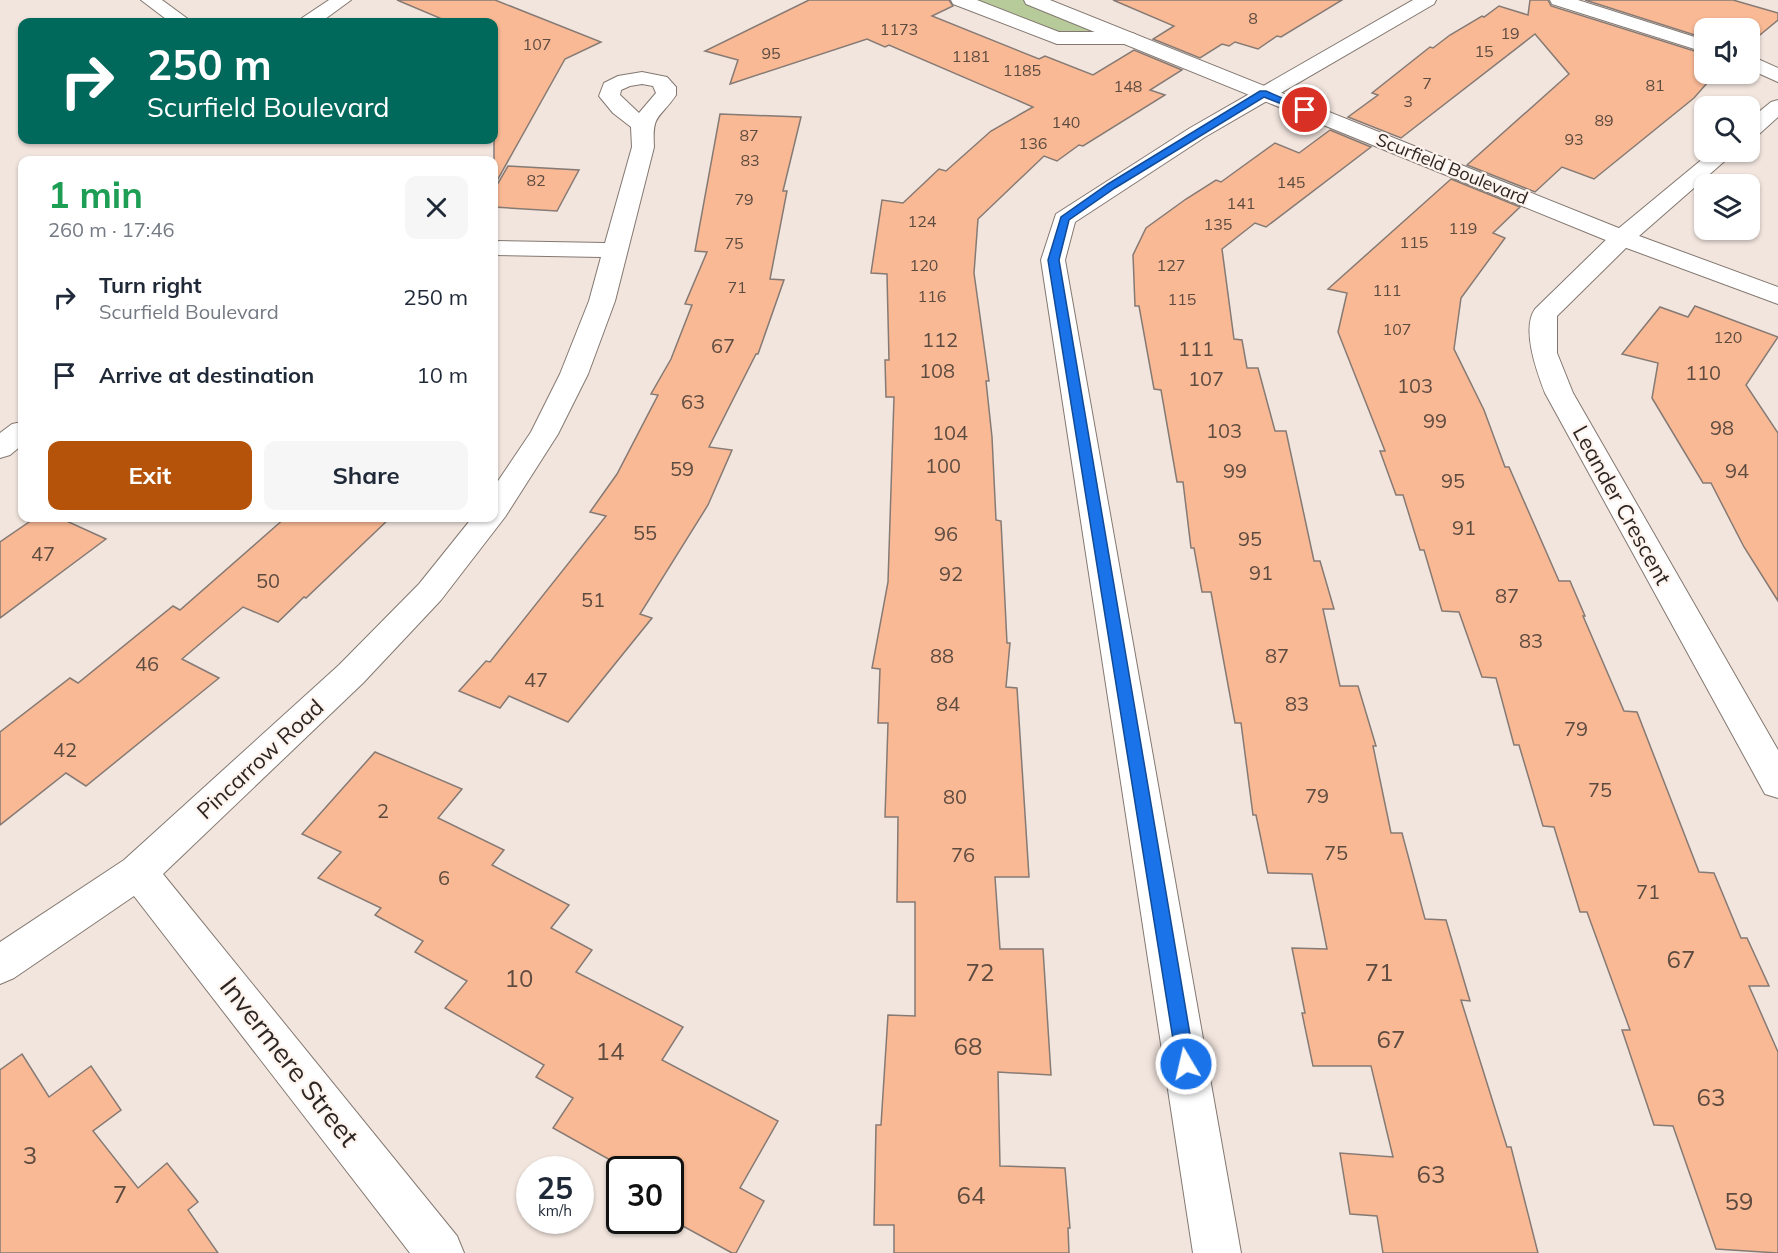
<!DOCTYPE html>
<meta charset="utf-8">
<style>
:root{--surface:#fff;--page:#f6f6f7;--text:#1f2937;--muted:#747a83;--accent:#b45309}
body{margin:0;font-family:Mulish,sans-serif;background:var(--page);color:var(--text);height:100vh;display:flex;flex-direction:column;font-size:22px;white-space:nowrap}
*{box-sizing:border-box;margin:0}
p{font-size:20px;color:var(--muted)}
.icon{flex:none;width:33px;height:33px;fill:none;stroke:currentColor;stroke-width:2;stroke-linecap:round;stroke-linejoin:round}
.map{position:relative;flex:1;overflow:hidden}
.side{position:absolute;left:18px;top:156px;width:480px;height:366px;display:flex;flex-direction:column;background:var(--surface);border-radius:12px;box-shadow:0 2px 4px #0004}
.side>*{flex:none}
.hud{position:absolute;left:18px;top:18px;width:480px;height:126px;border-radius:12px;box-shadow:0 2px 4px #0004;background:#00695c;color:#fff;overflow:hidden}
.fabs{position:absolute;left:1694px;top:18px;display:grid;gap:12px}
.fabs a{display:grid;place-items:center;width:66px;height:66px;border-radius:12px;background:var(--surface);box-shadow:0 2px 4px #0004;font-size:30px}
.speed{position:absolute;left:516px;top:1156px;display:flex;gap:12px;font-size:30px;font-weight:700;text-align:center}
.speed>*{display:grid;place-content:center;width:78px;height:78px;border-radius:50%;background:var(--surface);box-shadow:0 2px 4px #0004;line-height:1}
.speed small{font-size:15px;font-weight:400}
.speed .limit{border:3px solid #111;border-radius:9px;background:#fff;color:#111}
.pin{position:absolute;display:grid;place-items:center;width:51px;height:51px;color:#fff;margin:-26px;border:3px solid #fff;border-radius:50%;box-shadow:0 2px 6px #0007}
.me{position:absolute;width:66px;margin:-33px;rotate:351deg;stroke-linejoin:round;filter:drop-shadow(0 0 4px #0008)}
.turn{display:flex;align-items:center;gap:21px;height:126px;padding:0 30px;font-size:27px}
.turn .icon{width:78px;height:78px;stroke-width:2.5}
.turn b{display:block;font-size:42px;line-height:51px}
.round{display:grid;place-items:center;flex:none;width:63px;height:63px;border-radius:12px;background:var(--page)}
.summary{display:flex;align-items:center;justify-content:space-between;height:102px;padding:0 30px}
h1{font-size:36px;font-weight:700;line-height:45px;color:#1e9e55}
.button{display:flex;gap:12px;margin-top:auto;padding:12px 30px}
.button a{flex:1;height:69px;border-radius:12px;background:var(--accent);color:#fff;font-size:24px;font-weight:700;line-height:69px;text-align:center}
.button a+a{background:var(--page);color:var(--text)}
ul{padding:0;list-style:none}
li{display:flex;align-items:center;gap:18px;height:78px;padding:0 30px}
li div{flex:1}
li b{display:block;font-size:22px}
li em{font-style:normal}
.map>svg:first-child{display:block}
.green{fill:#b7ca9a}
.building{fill:#f9b995;stroke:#867a74;stroke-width:1.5}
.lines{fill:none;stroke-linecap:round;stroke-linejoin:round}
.minor-casing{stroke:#837871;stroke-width:2}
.tertiary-casing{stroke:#837871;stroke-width:2}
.minor{fill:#fff;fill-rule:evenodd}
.tertiary{fill:#fff;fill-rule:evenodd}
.route{fill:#1a73e8;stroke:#114b97;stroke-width:1.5}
.labels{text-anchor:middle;stroke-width:4.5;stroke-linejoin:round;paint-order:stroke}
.far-number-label{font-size:16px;fill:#5e4b40}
.far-street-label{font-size:18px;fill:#2b2624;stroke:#fef3ed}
.number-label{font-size:20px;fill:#5e4b40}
.street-label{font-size:22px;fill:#2b2624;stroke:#fef3ed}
.near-number-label{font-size:24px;fill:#5e4b40}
.near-street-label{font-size:27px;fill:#2b2624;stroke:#fef3ed}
</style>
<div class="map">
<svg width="1778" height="1253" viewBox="0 0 1778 1253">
<rect width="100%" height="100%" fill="#f2e5de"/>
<!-- green -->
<path class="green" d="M960,0H1033L1128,38H1057Z"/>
<!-- building -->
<g class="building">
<path d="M397,0H495L601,42L565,59L494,186V22H449Z"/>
<path d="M809,0H949L953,6L932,16L1039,59L1045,56L1093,75L1134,50L1182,70L1150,90L1165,95L1083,146L1079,145L1057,161L1044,156L978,219L974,273L989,381H986L992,437L996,520L1001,521L1007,643H1010L1006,687L1017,688L1029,877H995L1000,949H1043L1051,1075L998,1072L1000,1166L1065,1168L1070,1228H1068L1069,1253H894V1225H874L876,1125H881L888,1015L915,1016V902H897L898,817H885L888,723H878L880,669L872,668L888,582L894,397H886L885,360H889L887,274L871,273L882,200L903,203L939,169L946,171L991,131L1033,107L889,45L885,47L867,39L730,84L738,60L705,51Z"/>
<path d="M1113,0H1342L1281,37L1277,36L1258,49L1235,42L1229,46L1222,44L1200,58L1153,39L1174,26Z"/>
<path d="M1530,0H1548L1551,6L1704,54V74H1715L1694,98L1594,179L1562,167L1535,192L1467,165L1569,74L1535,34L1401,138L1348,117L1378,95L1372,93L1430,47L1433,48L1450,35L1482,16L1484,17L1499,6L1528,15Z"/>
<path d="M1585,0H1733L1778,13V20L1749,44V28H1704V38Z"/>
<path d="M720,114L801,117L783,191H787L770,279L784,280L758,354H756L709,447L732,450L708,505L640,614L652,618L568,722L509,696L500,708L459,691L486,661L490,662L606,516L590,512L617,474L658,395L651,394L671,359L692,305L685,304L707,252L695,251Z"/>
<path d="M1330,130L1371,147L1266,227L1255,223L1222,249L1234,339L1242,340L1247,368H1258L1275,431H1286L1314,561H1320L1334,609H1323L1340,686H1358L1376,746H1373L1391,833H1402L1425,919L1446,920L1470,1001L1461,1000L1507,1147H1511L1538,1253H1383L1377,1216L1350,1214L1340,1153L1393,1157L1371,1066H1313L1302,1013H1305L1292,948L1327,949L1312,874L1268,873L1256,815H1253L1241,723H1235L1211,592H1202L1194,548H1191L1183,482H1177L1161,390L1154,389L1139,306H1135L1133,255L1146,228L1186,199L1216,180L1221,182L1275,143L1299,153Z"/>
<path d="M508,166L579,170L557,211L494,207V190Z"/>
<path d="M1451,179L1520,207L1493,233L1505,238L1461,298L1454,349L1484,410L1505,467H1509L1559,581H1570L1585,616H1583L1624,711L1637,712L1699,872L1714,873L1741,938H1747L1769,986H1749L1778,1052V1253L1716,1249L1673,1126L1654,1125L1622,1030H1630L1587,912H1580L1554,827L1543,826L1519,745H1514L1496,678L1482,677L1459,612L1442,611L1424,550H1420L1403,495H1396L1380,451H1385L1338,332L1347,293L1328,289Z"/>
<path d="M1695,306L1778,337L1746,385L1778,433V601L1744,547L1711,483H1703L1652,398L1658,363L1622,354L1660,307L1688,317Z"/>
<path d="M35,518H60L106,539L0,618V542Z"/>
<path d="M285,518H390L306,598L304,597L278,622L243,607L182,659L219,678L86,786L66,773L0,825V732L70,678L78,683L173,606L180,610Z"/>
<path d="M375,752L462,789L438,818L504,850L492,865L569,905L551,928L592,950L576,972L683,1027L662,1060L778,1121L740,1188L764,1201L736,1253H732L670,1219V1170H628L553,1128L573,1098L536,1077L544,1065L445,1008L467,981L415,952L423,941L375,915L381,908L318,878L341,852L302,834Z"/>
<path d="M22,1054L49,1097L91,1066L121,1110L93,1131L138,1188L167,1163L198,1202L188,1210L218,1253H0V1070Z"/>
</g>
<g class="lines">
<!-- minor casing -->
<g class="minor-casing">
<g id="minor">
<path d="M141,0H162L192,22H170Z"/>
<path d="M329,0H351L321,22H300L302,18Z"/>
<path d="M951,0H977L1059,32H1128L1135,34L1138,38L1135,42L1128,44H1057L953,4Z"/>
<path d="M1413,0H1436L1434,4L1205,137L1075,222L1065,260L1241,1253H1193L1041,260L1056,214L1190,128Z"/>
<path d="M1550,0H1578L1704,40V52L1552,4Z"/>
<path d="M1749,55L1778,68V82L1749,69Z"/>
<path d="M642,72L667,77L676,87V95C659,120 652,113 654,147L615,301L588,374L558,434L505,517L441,600L363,683L163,874L457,1236L464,1253H410L134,896L14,978L0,984V942L124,860L339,665L419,584L472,518H494V487L531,432L560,374L589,301L601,257L494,255V241L605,243L632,147L631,127L613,113L599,96L604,83L618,76ZM642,84L653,86L656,93L639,113L620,95L621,90L630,86Z"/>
<path d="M1778,100V117L1757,136L1749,138V120L1771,102Z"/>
<path d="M1711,152H1735L1631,243L1557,316V353L1573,393L1778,750V798L1765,794L1545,393C1537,372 1521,329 1535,309L1613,233Z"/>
<path d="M22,422V445L10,455L0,458V433L12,424Z"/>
</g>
</g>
<!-- tertiary casing -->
<g class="tertiary-casing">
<path id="tertiary" d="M1024,0H1050L1631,233L1778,287V304L1613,243L1026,4Z"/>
</g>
<!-- minor -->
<use href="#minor" class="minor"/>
<!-- tertiary -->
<use href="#tertiary" class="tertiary"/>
</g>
<!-- route -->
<path class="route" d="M1260,91H1266L1310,110L1302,112L1264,97L1115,188L1069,220L1059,260L1195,1064L1192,1070L1186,1073L1180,1070L1177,1064L1048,260L1061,217L1108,184Z"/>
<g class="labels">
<!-- far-number labels -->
<g class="far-number-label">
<text x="1253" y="24">8</text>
<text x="899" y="35">1173</text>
<text x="1510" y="39">19</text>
<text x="537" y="50">107</text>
<text x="1484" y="57">15</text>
<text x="771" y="59">95</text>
<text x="971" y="62">1181</text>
<text x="1022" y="76">1185</text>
<text x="1427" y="89">7</text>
<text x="1655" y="91">81</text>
<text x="1128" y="92">148</text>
<text x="1408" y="107">3</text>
<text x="1604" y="126">89</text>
<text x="1066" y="128">140</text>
<text x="749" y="141">87</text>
<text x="1574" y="145">93</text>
<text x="1033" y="149">136</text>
<text x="750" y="166">83</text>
<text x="536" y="186">82</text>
<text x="1291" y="188">145</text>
<text x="744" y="205">79</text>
<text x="1241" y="209">141</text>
<text x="922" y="227">124</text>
<text x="1218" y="230">135</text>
<text x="1463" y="234">119</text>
<text x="1414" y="248">115</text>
<text x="734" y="249">75</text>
<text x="924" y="271">120</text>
<text x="1171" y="271">127</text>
<text x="737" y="293">71</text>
<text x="1387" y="296">111</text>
<text x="932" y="302">116</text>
<text x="1182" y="305">115</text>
<text x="1397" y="335">107</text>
<text x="1728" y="343">120</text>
</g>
<!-- far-street labels -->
<g class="far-street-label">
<text transform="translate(1452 169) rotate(22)" y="6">Scurfield Boulevard</text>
</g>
<!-- number labels -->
<g class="number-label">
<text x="940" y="347">112</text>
<text x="723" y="353">67</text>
<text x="1196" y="356">111</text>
<text x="937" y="378">108</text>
<text x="1703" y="380">110</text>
<text x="1206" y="386">107</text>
<text x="1415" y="393">103</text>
<text x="693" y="409">63</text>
<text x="1435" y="428">99</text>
<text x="1722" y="435">98</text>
<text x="1224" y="438">103</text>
<text x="950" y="440">104</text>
<text x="943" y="473">100</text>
<text x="682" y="476">59</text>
<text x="1235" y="478">99</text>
<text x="1737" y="478">94</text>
<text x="1453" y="488">95</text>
<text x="1464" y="535">91</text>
<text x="645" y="540">55</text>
<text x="946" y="541">96</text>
<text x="1250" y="546">95</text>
<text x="43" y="561">47</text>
<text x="1261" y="580">91</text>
<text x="951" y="581">92</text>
<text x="268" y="588">50</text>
<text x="1507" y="603">87</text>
<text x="593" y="607">51</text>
<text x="1531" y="648">83</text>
<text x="942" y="663">88</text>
<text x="1277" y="663">87</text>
<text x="147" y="671">46</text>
<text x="536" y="687">47</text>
<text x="948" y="711">84</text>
<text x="1297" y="711">83</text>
<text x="1576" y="736">79</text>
<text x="65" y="757">42</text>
<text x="1600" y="797">75</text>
<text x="1317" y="803">79</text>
<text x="955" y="804">80</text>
<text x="383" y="818">2</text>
<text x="1336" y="860">75</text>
<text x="963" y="862">76</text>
<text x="444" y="885">6</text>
<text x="1648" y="899">71</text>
</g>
<!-- street labels -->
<g class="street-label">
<text transform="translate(1622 505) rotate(61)" y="8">Leander Crescent</text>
<text transform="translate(260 759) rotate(-43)" y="8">Pincarrow Road</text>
</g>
<!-- near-number labels -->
<g class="near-number-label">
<text x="1681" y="968">67</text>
<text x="980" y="981">72</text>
<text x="1379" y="981">71</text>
<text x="519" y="987">10</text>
<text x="1391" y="1048">67</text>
<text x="968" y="1055">68</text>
<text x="610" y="1060">14</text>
<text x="1711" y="1106">63</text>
<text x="30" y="1164">3</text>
<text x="1431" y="1183">63</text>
<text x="120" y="1203">7</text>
<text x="971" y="1204">64</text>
<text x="1739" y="1210">59</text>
</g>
<!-- near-street labels -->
<g class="near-street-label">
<text transform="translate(289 1062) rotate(52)" y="9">Invermere Street</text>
</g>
</g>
</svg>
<div class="fabs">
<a><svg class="icon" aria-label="sound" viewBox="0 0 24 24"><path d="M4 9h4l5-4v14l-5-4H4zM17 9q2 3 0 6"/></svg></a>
<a><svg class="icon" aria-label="search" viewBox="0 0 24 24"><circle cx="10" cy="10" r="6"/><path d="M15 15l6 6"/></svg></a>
<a><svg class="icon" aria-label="layers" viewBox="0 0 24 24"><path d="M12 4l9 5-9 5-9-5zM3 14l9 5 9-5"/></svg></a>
</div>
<div class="speed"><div>25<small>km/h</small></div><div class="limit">30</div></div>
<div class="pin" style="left:1305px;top:110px;background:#d93025"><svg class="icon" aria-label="arrive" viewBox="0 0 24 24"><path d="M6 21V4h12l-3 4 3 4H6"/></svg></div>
<svg class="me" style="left:1186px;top:1064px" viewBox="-20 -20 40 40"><circle r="17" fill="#1a73e8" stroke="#fff" stroke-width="3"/><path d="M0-11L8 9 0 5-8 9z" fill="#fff"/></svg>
<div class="hud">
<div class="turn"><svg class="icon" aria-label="right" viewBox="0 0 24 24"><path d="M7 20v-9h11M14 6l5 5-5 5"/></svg><div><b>250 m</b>Scurfield Boulevard</div></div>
</div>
<section class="side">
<div class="summary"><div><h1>1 min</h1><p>260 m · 17:46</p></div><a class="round"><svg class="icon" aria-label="close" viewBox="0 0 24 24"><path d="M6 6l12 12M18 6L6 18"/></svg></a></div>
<ul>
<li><svg class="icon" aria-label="right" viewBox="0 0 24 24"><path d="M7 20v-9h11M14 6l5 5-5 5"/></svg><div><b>Turn right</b><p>Scurfield Boulevard</p></div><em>250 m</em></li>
<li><svg class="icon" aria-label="arrive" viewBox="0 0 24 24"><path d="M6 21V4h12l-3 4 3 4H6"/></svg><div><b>Arrive at destination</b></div><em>10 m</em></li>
</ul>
<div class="button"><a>Exit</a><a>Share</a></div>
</section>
</div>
